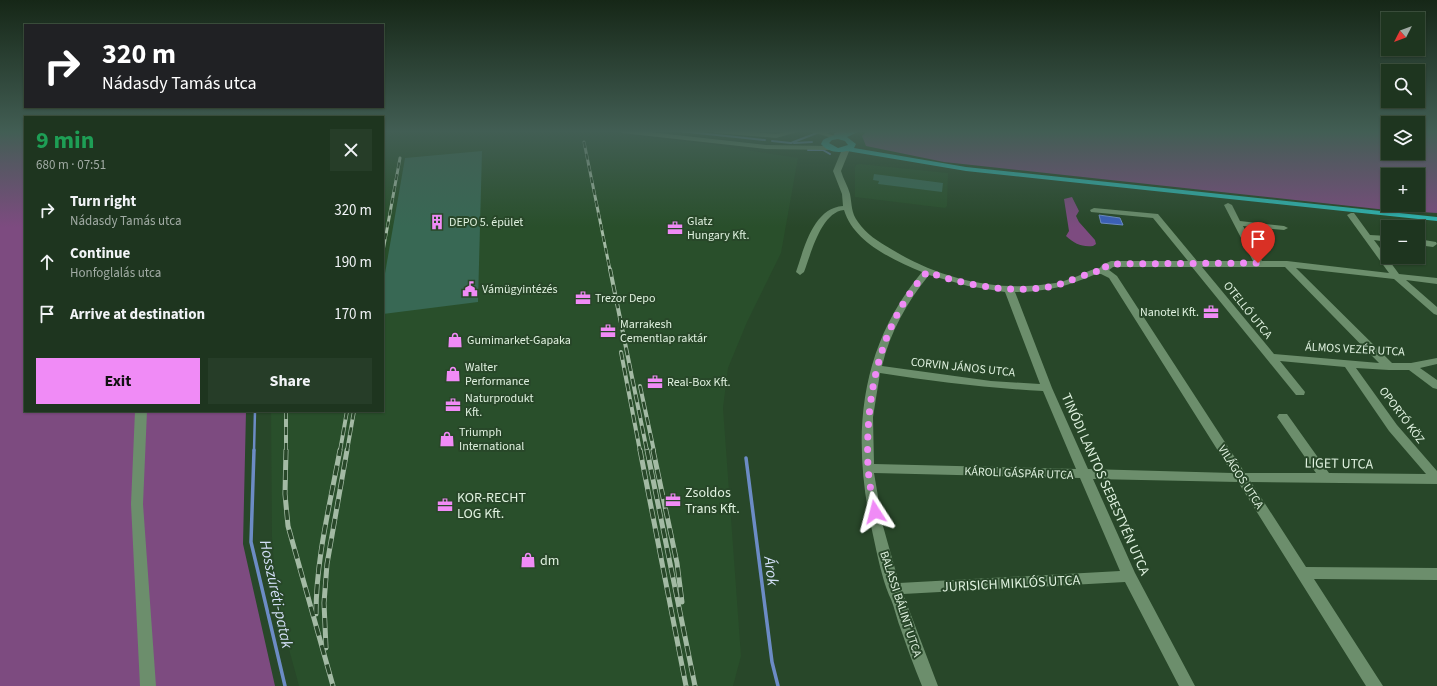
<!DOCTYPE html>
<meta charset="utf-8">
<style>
:root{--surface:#1e351f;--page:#263d28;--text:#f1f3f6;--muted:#a1aba4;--line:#3c503d;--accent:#f08bf6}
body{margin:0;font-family:"Source Sans 3",sans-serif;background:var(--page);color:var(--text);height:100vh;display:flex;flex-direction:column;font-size:15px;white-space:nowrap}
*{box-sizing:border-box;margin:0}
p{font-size:13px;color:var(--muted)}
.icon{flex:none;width:22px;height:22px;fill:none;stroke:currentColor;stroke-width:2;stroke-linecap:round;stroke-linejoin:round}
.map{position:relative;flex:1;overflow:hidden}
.side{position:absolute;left:24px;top:116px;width:360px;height:296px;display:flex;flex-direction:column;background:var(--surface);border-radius:0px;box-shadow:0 1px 3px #0004,0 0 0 1px var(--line)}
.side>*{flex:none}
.top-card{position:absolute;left:24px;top:24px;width:360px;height:84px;border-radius:0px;box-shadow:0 1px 3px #0004,0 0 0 1px var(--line);background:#202124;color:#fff;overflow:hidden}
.needle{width:26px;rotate:228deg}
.controls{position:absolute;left:1381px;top:12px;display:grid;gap:8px}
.controls a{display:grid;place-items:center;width:44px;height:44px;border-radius:0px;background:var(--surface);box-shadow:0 1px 3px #0004,0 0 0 1px var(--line);font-size:20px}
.pin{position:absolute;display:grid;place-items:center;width:34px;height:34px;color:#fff;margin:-41px -17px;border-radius:50% 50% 50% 0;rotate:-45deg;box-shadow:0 0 4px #0007}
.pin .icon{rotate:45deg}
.me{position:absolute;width:44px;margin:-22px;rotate:351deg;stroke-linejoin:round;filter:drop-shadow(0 0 3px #0008)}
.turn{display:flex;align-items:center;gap:14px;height:84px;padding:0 12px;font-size:18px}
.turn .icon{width:52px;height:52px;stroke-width:2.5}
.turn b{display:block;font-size:28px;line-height:34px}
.round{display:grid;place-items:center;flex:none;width:42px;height:42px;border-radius:0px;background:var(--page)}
.headline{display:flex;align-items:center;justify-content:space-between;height:68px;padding:0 12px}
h1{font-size:24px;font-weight:700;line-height:30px;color:#1e9e55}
.cta{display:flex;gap:8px;margin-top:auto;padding:8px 12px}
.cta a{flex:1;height:46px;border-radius:0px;background:var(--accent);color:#111;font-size:16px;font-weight:700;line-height:46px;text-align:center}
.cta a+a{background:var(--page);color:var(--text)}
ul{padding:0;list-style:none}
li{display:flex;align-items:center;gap:12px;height:52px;padding:0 12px}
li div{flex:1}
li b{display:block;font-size:15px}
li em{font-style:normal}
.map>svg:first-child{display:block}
.built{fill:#294f2b}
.green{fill:#7d4b80;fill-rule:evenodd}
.water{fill:#3b60ba;stroke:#6c8cc5}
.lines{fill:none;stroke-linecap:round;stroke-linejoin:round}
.stream-far2{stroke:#6c8cc5;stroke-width:2}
.stream-far1{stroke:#6c8cc5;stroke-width:2.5}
.stream{stroke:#6c8cc5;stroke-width:3.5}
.building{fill:#386854}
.minor{fill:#6c8e6c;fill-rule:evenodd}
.major{fill:#2eb6b2;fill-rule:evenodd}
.rail-far2-casing{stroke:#a3baa4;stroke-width:3}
.rail-far1-casing{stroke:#a3baa4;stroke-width:4}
.rail-casing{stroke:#a3baa4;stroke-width:5}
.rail-far2{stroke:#284729;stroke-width:2;stroke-dasharray:6;stroke-linecap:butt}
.rail-far1{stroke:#284729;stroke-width:2.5;stroke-dasharray:8;stroke-linecap:butt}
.rail{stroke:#284729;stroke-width:3.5;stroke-dasharray:10;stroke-linecap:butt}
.route{stroke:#f08bf6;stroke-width:7;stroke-dasharray:0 12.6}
.labels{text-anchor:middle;stroke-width:4;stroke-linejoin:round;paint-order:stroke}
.poi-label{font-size:12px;fill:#dff1df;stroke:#284729;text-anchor:start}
.street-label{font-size:12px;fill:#dff1df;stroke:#284729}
.near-street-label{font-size:14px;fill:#dff1df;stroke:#284729}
.near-poi-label{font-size:14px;fill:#dff1df;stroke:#284729;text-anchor:start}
.near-water-label{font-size:16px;font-style:italic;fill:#d3dff7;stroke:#284729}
</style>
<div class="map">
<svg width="1437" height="686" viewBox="0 0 1437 686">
<rect width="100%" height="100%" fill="#284729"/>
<!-- built -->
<g class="built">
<path d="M383,131H406V134L440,131H476V134L506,131H593L715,145L798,158L781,253L747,322L728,368L723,408L741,656L733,686H299L277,605L272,537L271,411H383Z"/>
<path d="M860,164L948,173L947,206L945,208L855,197V168L856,165Z"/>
</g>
<!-- green -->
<g class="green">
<path d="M0,131H25V411H246L243,544L275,686H0Z"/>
<path d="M867,131H1388V153H1418V131H1437V213L1387,210L944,162L866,146L862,136ZM1388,175H1418V205H1388Z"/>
<path d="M1072,197L1079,211L1076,216L1079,222L1095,240L1096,244L1093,246C1081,247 1075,244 1066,236L1069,231L1064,199Z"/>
</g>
<!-- water -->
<path class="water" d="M1099,215L1120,218L1123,225L1101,223Z"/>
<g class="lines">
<!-- stream-far2 -->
<g class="stream-far2">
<path d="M679,131L765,140"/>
<path d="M835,134L849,131"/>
<path d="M772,141L791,143L822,131L828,132"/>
<path d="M794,143L812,142"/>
<path d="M808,150H823L830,154"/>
</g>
<!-- stream-far1 -->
<path class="stream-far1" d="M254,451L255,411"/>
<!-- stream -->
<g class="stream">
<path d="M254,450L251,542L285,686"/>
<path d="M746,458L772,662L778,686"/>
</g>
</g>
<!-- building -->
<g class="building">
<path d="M482,151L478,302L383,314V285L405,158Z"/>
<path d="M874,174L943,183L942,192L878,184L879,181L873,180Z"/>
</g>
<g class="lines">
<!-- minor -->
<g class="minor">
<path d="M619,131H641L766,145L829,146L833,148L829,150L766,149L622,133Z"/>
<path d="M712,131H740L776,134L789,131H801L776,138L715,133Z"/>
<path d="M809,131H820L838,137L835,139Z"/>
<path d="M843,147H846L850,149L841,171C843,179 848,186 850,194C852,204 851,213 858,222C866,234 879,242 891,249C938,278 994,292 1048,284C1058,283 1068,280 1078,276C1085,273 1091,269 1100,268L1102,265L1111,261H1188L1153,218L1091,212L1090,210L1094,208L1158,214L1197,261H1253L1224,205L1228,203L1232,205L1240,221L1284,226L1288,228L1284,230L1243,226L1262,261H1287L1389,273L1347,215L1351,213H1354L1370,235L1388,236V242L1374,240L1399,274L1437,278V284L1406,280L1437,307V315L1434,314L1394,279L1296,268L1392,363H1411L1437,358V364L1420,368L1437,380V389L1433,388L1409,370H1389L1356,368L1397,425L1437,471V484L1251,482L1306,567L1437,568V580L1314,579L1383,686H1366L1238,482L1093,479L1135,573L1195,686H1179L1125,582L903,594L938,686H922C914,667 907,647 900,627C896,616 894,605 889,595C882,578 877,554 873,535C851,439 858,349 922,272C894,260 854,243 844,210C821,212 811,254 804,272L800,275L796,272C804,249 813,208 843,206L842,194L833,171ZM1113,267H1192L1296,395H1304L1305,392L1280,361L1345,367L1389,431L1426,474L1329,473L1287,414H1279L1277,417L1316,473H1245L1117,276L1109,270ZM1202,267H1285L1379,363L1274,354ZM1096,274H1101L1109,278L1232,473L1088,469L1052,388L1015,292C1046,292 1068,286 1096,274ZM929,275L968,286L1005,292L1040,384L991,381L882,366C890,332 907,302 929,275ZM880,373C935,382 988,388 1043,391L1076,469L874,464L873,417ZM874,473L1080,478L1120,571L899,583L883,526Z"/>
<path d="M1418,239L1436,242L1437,244L1433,247L1418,245Z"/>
<path d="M135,411H147L143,504L156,686H140L131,504Z"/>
</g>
<!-- major -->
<path class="major" d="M850,131H860L847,137L856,144L854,148L966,167L1437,217V221L966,171L847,151C837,153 828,152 821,144L823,140C831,135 841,134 850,131ZM838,139L845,141L848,145L838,148L829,143L832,140Z"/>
<!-- rail-far2 casing -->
<g class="rail-far2-casing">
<g id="rail-far2">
<path d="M584,142L610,270"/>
<path d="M383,251L400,158"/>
</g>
</g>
<!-- rail-far1 casing -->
<g class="rail-far1-casing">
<g id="rail-far1">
<path d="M610,269L647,451"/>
<path d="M621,352L640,451"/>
<path d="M640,386L654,451"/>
<path d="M286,451V411"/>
<path d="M340,451L347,411"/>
<path d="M347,451L354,411"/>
</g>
</g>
<!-- rail casing -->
<g class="rail-casing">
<g id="rail">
<path d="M286,450L285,494L288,526L333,686"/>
<path d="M640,450L686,686"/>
<path d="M647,450L695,686"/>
<path d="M653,450L677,563L682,602"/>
<path d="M316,614C316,559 330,504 340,450"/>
<path d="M326,648L324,603L327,564L347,450"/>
</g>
</g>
<!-- rail-far2 -->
<use href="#rail-far2" class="rail-far2"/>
<!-- rail-far1 -->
<use href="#rail-far1" class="rail-far1"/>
<!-- rail -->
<use href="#rail" class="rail"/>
</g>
<!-- sky -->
<linearGradient id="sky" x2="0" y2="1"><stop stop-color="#162717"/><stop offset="0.58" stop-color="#425e54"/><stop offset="1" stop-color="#425e54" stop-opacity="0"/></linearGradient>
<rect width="1437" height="227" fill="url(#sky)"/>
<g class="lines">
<!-- route -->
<path class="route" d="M875,512C872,497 869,482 868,467C865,398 879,324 927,272C968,286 1012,294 1054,286C1067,283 1095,269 1104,271L1105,267L1111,264L1258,263"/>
</g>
<!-- icons -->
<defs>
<g id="building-bare" transform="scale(1.2)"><path d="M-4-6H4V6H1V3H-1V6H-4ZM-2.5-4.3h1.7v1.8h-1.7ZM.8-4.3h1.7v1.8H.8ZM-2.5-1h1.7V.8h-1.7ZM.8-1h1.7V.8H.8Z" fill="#f08bf6" stroke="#284729" stroke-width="2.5" paint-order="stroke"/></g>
<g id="office-bare" transform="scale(1.2)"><path d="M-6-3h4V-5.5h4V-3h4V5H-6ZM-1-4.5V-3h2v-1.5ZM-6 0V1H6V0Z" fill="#f08bf6" stroke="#284729" stroke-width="2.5" paint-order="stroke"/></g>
<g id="civic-bare" transform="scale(1.2)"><path d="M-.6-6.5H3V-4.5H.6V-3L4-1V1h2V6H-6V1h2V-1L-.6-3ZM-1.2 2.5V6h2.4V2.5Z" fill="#f08bf6" stroke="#284729" stroke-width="2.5" paint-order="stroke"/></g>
<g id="shop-bare" transform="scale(1.2)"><path d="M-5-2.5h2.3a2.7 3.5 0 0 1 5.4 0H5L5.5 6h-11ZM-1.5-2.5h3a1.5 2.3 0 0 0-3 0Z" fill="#f08bf6" stroke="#284729" stroke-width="2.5" paint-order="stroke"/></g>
</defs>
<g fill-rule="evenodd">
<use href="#building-bare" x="437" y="222"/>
<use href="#office-bare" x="675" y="228"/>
<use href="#civic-bare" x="470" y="289"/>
<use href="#office-bare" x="583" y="298"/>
<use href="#office-bare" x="1211" y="312"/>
<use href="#office-bare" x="608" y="331"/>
<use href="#shop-bare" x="455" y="340"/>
<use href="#shop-bare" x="453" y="374"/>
<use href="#office-bare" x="655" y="382"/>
<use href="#office-bare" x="453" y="405"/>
<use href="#shop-bare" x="447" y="439"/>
<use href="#office-bare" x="673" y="500"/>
<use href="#office-bare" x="445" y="505"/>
<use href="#shop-bare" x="528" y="560"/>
</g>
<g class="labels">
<!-- poi labels -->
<g class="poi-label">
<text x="687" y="225">Glatz<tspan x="687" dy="14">Hungary Kft.</tspan></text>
<text x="449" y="226">DEPO 5. épület</text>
<text x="482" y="293">Vámügyintézés</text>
<text x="595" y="302">Trezor Depo</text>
<text x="1199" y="316" text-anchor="end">Nanotel Kft.</text>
<text x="620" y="328">Marrakesh<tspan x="620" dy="14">Cementlap raktár</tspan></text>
<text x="467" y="344">Gumimarket-Gapaka</text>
<text x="465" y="371">Walter<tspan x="465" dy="14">Performance</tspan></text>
<text x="667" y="386">Real-Box Kft.</text>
<text x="465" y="402">Naturprodukt<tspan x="465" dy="14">Kft.</tspan></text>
<text x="459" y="436">Triumph<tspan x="459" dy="14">International</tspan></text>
</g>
<!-- street labels -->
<g class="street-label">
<text transform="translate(1248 310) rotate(51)" y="4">OTELLÓ UTCA</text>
<text transform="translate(1355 349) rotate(3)" y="4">ÁLMOS VEZÉR UTCA</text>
<text transform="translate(963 367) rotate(6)" y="4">CORVIN JÁNOS UTCA</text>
<text transform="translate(1402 415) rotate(53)" y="4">OPORTÓ KÖZ</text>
<text transform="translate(1019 473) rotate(2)" y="4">KÁROLI GÁSPÁR UTCA</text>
<text transform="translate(1241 477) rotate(57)" y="4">VILÁGOS UTCA</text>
<text transform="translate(901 604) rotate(72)" y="4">BALASSI BÁLINT UTCA</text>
</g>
<!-- near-street labels -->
<g class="near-street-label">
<text transform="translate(1339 463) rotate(1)" y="5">LIGET UTCA</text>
<text transform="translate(1106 484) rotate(66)" y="5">TINÓDI LANTOS SEBESTYÉN UTCA</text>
<text transform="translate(1011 583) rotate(-3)" y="5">JURISICH MIKLÓS UTCA</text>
</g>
<!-- near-poi labels -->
<g class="near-poi-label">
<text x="685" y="497">Zsoldos<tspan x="685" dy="16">Trans Kft.</tspan></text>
<text x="457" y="502">KOR-RECHT<tspan x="457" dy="16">LOG Kft.</tspan></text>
<text x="540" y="565">dm</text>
</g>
<!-- near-water labels -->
<g class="near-water-label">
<text transform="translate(772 571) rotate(83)" y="6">Árok</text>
<text transform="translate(277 594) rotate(78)" y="6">Hosszúréti-patak</text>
</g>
</g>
</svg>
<div class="controls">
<a><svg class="needle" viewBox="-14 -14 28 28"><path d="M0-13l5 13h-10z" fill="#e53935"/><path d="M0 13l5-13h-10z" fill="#a1aba4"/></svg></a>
<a><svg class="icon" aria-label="search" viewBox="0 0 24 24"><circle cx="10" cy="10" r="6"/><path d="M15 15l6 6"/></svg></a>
<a><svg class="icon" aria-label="layers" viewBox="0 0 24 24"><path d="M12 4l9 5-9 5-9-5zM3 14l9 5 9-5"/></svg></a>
<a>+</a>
<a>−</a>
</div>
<div class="pin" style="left:1258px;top:263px;background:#d93025"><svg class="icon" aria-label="arrive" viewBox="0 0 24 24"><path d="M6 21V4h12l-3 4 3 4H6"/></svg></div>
<svg class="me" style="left:875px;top:512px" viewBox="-20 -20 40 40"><path d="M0-17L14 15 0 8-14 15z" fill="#f08bf6" stroke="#fff" stroke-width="4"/></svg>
<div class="top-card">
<div class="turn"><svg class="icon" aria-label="right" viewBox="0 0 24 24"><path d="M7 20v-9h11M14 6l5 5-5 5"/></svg><div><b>320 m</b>Nádasdy Tamás utca</div></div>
</div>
<section class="side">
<div class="headline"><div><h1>9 min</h1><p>680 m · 07:51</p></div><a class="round"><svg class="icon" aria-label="close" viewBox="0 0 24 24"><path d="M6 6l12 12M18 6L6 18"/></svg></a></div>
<ul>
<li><svg class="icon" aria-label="right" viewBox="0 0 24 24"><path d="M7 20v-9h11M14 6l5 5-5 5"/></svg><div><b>Turn right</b><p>Nádasdy Tamás utca</p></div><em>320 m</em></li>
<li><svg class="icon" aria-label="ahead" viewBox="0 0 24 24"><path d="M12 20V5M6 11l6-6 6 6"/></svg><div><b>Continue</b><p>Honfoglalás utca</p></div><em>190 m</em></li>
<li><svg class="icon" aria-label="arrive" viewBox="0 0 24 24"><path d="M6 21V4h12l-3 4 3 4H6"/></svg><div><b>Arrive at destination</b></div><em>170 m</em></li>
</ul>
<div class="cta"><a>Exit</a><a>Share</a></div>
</section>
</div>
